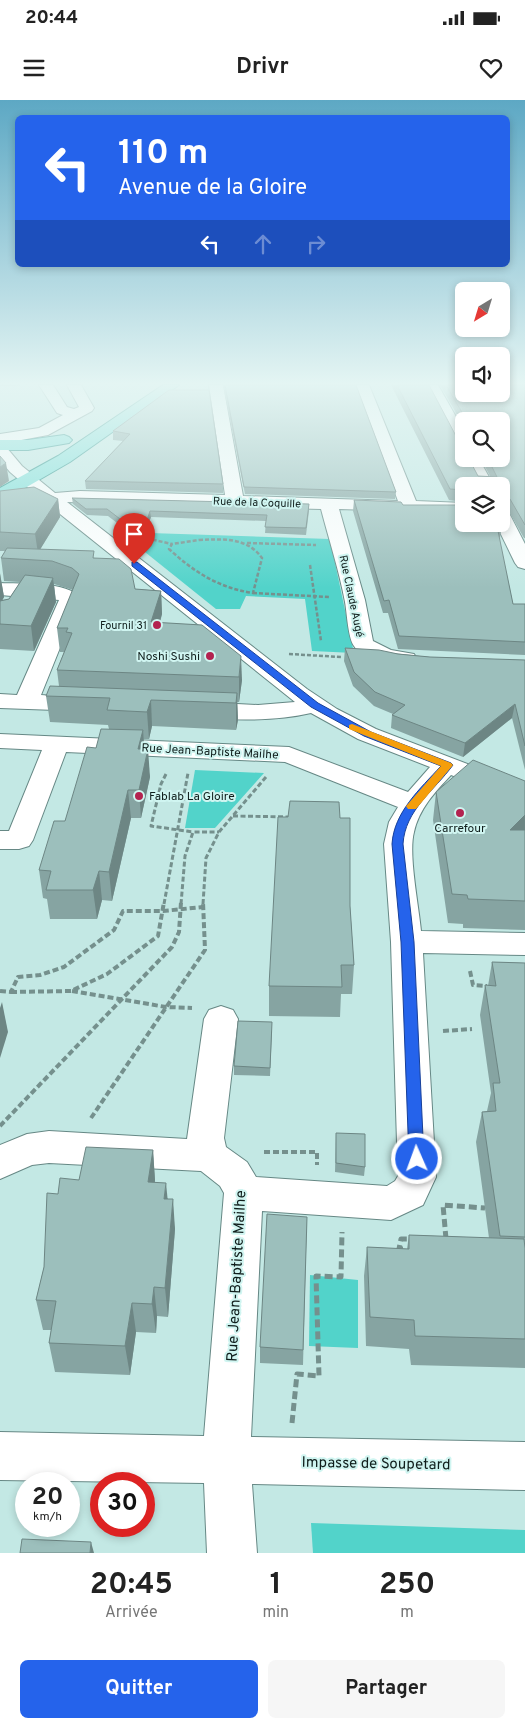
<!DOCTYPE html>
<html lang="fr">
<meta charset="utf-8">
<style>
:root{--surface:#fff;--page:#f6f6f6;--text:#222;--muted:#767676;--accent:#2563eb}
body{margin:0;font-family:Overpass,sans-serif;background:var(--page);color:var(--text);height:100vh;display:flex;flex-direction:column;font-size:19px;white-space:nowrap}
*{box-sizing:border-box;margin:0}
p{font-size:16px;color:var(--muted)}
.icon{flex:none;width:28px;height:28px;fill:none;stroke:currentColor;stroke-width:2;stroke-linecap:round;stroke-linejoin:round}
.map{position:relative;height:1453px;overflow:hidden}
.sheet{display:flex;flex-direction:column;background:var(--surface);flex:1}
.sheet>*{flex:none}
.guide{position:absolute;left:15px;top:15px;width:495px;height:152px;border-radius:8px;box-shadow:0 2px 8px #0003;background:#2563eb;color:#fff;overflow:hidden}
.needle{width:32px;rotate:218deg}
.controls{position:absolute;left:455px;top:182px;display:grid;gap:10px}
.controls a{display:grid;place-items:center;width:55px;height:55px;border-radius:8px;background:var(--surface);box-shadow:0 2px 8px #0003;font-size:25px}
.speed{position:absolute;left:15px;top:1372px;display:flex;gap:10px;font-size:25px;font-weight:700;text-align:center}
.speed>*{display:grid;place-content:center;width:65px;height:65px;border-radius:50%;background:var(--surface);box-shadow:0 2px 8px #0003;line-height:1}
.speed small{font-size:12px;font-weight:400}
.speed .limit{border:8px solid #d22;background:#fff;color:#111}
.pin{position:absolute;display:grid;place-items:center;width:42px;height:42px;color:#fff;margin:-51px -21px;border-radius:50% 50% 50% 0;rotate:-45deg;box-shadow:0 0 5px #0007}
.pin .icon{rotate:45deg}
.me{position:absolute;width:55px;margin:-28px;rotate:358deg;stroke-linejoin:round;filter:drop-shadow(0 0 4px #0008)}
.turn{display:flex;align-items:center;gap:18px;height:105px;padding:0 20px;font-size:22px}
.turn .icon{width:65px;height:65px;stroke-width:2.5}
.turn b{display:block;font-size:35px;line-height:42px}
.lanes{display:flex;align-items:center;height:48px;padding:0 20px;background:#0003;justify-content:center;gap:25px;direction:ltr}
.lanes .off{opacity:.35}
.eta{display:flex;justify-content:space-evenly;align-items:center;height:85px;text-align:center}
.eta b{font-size:30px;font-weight:700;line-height:35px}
.cta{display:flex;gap:10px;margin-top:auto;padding:10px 20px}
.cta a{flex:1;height:58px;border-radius:8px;background:var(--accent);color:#fff;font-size:20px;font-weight:700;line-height:58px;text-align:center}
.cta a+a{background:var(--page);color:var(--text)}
.status{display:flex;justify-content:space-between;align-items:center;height:35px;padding:0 25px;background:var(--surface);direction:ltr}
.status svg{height:14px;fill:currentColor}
header{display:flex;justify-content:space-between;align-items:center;height:65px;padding:0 20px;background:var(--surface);font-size:22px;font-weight:700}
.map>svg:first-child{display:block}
.green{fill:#52d3ca}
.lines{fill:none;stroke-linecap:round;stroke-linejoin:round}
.minor-casing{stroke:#668885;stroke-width:2}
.major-casing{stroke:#228e87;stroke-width:2}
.path-far3{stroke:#75908d;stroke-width:2.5;stroke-dasharray:4 2;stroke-linecap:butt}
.path-far2{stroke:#75908d;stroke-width:3;stroke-dasharray:5 2.5;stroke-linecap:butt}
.path-far1{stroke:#75908d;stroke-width:4;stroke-dasharray:6 3;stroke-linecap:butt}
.path{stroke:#75908d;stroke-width:5;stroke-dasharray:8 4;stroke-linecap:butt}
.minor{fill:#fff;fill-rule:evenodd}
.major{fill:#80e0da;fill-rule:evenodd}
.wall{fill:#86a4a2}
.shaded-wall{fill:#6d8684}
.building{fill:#9cbfbc;stroke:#6d8684}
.route{fill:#2563eb;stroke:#184099}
.slow{fill:#f59e0b}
.poi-dot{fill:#b32350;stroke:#d0f5f1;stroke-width:2}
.labels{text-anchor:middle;stroke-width:4;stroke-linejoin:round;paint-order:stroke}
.far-street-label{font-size:11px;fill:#101e1c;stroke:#d0f5f1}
.far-poi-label{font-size:11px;fill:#101e1c;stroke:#d0f5f1;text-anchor:end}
.poi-label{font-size:12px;fill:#101e1c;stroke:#d0f5f1;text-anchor:end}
.street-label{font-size:12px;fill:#101e1c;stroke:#d0f5f1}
.near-street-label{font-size:15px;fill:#101e1c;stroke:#d0f5f1}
</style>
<div class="status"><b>20:44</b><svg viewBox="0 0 49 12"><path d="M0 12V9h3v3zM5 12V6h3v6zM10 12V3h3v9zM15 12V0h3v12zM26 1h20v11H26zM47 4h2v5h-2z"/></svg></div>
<header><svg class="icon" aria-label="menu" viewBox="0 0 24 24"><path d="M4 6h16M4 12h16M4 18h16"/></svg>Drivr<svg class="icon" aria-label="heart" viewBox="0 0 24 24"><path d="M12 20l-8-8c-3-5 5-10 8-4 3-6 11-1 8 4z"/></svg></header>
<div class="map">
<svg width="525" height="1453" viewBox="0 0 525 1453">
<rect width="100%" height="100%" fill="#c3e8e4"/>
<!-- green -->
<g class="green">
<path d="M120,432L330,439L354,553L312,551L305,499L246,496L240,509H216Z"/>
<path d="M195,670L264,673L215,728H185Z"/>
<path d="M310,1175L358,1180V1248L309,1246Z"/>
<path d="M311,1423L525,1430V1453H313Z"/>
</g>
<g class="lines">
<!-- minor casing -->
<g class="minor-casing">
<g id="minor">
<path d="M39,285H53L67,307L74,309L79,307L67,285H81L94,308L92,311L48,335L0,344V334L39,328L63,315L57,313Z"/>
<path d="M209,285H223L243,396L398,401L355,285H369L416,401L464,403V413L339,409L365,500L373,541L391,550L414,554L417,559L414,564C399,567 363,560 354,546C348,538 347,513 345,502C339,470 329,440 321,409L67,402L307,589L337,609L376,629L525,686V703L451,675C435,692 419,709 414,732C408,754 419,807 421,831L525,833V855L423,853L436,1077L423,1105L391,1120L262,1111L251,1337L525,1342V1390L252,1384L257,1453H207L204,1383L0,1380V1332L204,1336L224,1093L220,1086L201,1071L49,1063L32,1065L0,1079V1045L27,1034L49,1031L187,1039L204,919L209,910L221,906L233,910L238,919L224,1038L226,1047L247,1062L256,1077L387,1086L395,1081L398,1076L391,842L384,744L389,722L398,707L285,662L66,652L33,740L29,746L19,749H0V731H9L42,650L0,648V634L289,647L408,692L430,667L358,639L311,613C278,621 224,622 191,614L187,609L191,604L199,602L258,605L295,602L45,402L10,372L0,360V345L6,347L22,366L55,393L80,391L225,395Z"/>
<path d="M424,285H438L464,331V350L458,348L456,345Z"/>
<path d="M464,358L479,359L494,386H478Z"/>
<path d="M501,410L507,411L510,415L525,444V469L518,467L515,463L496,424H501Z"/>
<path d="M0,483C19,484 69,481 80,498L41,595L92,599L96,604L92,609L84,611L0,608V594L17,595L59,500L0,495Z"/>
</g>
</g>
<!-- major casing -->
<g class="major-casing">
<g id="major">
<path d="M163,285H179L70,362L6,399L0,400V388L58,356Z"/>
<path d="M64,335L69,337L72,340L69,343L28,350H0V340H28Z"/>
</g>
</g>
<!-- path-far3 -->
<g class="path-far3">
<path d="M141,437L172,444"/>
<path d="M199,440C223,439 247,437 262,458L253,493C219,488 194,472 169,449L172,444Z"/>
<path d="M247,443L316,445"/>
<path d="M310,465L321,541"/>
<path d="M253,493L329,497"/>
<path d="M289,554L341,557"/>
</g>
<!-- path-far2 -->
<g class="path-far2">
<path d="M166,674L161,684L151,726L193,732"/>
<path d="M233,716L293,717"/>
<path d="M164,804L188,673"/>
<path d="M181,804L185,756L193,732H219"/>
<path d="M203,804L206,758L219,732L266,677"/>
</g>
<!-- path-far1 -->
<g class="path-far1">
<path d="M470,871L473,885L487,886"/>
<path d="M0,891L11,892L18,877L40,875L64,867L114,830L123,811H163L203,807"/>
<path d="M72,891L166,907L192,908"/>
<path d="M11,892L71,891L107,874L158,836L164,802"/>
<path d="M443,931L472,929"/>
<path d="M91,1018L205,850L203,802"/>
<path d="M0,1026L172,847L179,832L181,802"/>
<path d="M264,1052H317V1065"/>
</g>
<!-- path -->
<g class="path">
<path d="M446,1139L443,1105L485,1108"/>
<path d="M403,1149H399L401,1139H412"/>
<path d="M292,1323L297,1274L319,1276L316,1176L341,1177L342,1132"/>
</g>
<!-- minor -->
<use href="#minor" class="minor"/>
<!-- major -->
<use href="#major" class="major"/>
</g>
<!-- wall -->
<g class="wall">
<path d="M223,285H356L396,392L395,399L245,394Z"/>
<path d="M391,285H429L464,359L478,376H490L481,359H501V321H464V327L440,285H525V438H524L508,410L501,409V386H464V402L449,400Z"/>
<path d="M169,290L223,384V393L86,389L85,381L123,341L113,340V331Z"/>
<path d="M0,391L58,399L60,417L40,449L95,458L135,489L161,491L162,514L160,523L202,525L242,580L239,602H237L238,620L236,630L152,626L149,639H143L144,649L150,677L141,718H131L112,801L102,800L97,819H50L47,799L43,798L39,770L65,721L96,648L109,629L108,625L50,622L46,596L59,586L57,570L64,552H60L57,528L73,490L54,484L56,502L34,551L0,549V473L4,497L2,500L9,499L20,482L4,481L1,458L5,451H0Z"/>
<path d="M72,398L309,404V411L306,435L265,433L266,421L151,417L146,429H125L108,416L87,415L73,404Z"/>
<path d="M354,400L403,405H457V403L502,426L500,437H499L513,504H525V555L398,549L388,513H383L353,411Z"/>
<path d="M345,548L430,557L525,560V670L512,618L463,657L391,628L392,615L393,614L374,606L353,586L344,561Z"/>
<path d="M525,681V830L463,828V824L448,823L433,720L436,692Z"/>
<path d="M340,718L350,806L354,865L352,894H341L340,917L269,916V886Z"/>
<path d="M492,862L525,863V1268L411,1265L409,1249L366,1246L364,1176L367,1147L407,1149L409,1135L489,1138L476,1042L482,1012L487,1011L491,993L480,915L485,885L488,886Z"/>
<path d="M272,931L270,976L234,975V966Z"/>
<path d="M336,1033L365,1067L364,1076L335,1072Z"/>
<path d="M153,1050L155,1082L168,1099L175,1129L168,1217L157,1216L156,1233L136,1232L130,1275L55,1272L49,1243L51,1230H43L36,1200L44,1167L58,1094L79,1080Z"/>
<path d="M307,1117L303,1265L260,1263V1247Z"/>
</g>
<!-- shaded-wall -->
<g class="shaded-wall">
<path d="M0,285H24L0,286Z"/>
<path d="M6,363L9,381L0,387V367Z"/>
<path d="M58,399L60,417L38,453L35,434Z"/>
<path d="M150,411L151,417L146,429V423Z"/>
<path d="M0,474L4,497L0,505Z"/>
<path d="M53,478L56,502L34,551L31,526Z"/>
<path d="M161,491L162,514L152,547L151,522Z"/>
<path d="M241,556L242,580L239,602V577Z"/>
<path d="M237,593L238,620L236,630V603Z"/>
<path d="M151,600L152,626L149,639L147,612Z"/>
<path d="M515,604L512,618L463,657L465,643Z"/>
<path d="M143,630L145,657L138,649Z"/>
<path d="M148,649L150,677L141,718L139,690Z"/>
<path d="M128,690L131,718L112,801L109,772Z"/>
<path d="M525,715V738L510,730Z"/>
<path d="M99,771L102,800L97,819L93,790Z"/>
<path d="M2,902L8,932L0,958V908Z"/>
<path d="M153,1050L155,1080L151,1112L148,1082Z"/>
<path d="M166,1083L169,1113L164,1099Z"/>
<path d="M173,1099L175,1129L168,1217L165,1188Z"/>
<path d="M154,1187L157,1216L156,1233L152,1204Z"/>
<path d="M132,1203L136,1232L130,1275L125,1246Z"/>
<path d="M91,1442L94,1453H90Z"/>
</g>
<!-- building -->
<g class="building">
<path d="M225,285H356L396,392L244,387Z"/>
<path d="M397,285H429L456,336L459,339L464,341V359H469L478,376L497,377L488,359H501V321H467L446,285H464V294H501V285H525V425L510,399L501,397V398V386H464V390L450,389Z"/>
<path d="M169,290H209L223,384L85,381L130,334L113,331Z"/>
<path d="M0,356L6,363L0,367Z"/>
<path d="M34,387L58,399L35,434L0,432V391Z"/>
<path d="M72,398L309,404L306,428L265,427L267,415L150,411L146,423L124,422L107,409H86Z"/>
<path d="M354,400L401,402L403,405H458L457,403L464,404V424H501L502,426H497L513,504H525V542L399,536L389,500L384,501Z"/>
<path d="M7,448L94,451L93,458L119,459L131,469L135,489L161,491L151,522L202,525L241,556L239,577L57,570L72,533L66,532L68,528H57L79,474L72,468L52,461L1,458Z"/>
<path d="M25,475L53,478L31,526L0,524V501L9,499Z"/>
<path d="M345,548L379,550L398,554L430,557L525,560V646L515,604L465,643L392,615L405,605L375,592L354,572Z"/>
<path d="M50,586L237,593L236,603L151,600L147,612L107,610L110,598L46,596Z"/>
<path d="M101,629L143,630L138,649H148L139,690H128L109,772L99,771L93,790H46L51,771L39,770L54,721H65L87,647L96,648Z"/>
<path d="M473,660L525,681V715L510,730H525V801L468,799L467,795L452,794L436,692Z"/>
<path d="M290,701L339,702L340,718H350V806L354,865H341L342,887L269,886L278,717H288Z"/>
<path d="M492,862L525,863V1137L500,1136L482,1012L496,1011L493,983H500L485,885L496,886Z"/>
<path d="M238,921L272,922L270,968L234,966Z"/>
<path d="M336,1033L365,1034V1067L336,1063Z"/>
<path d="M86,1047L153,1050L148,1082L166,1083L164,1099H173L165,1188L154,1187L152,1204L132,1203L125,1246L49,1243L56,1201L36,1200L44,1167L47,1093L58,1094L60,1078L79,1080Z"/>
<path d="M267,1114L307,1117L303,1250L260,1247Z"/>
<path d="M409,1135L524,1139L525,1148V1239L415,1236L414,1220L370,1217L367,1147L409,1149Z"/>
<path d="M22,1439L91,1442L90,1453H20Z"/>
</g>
<!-- sky -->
<linearGradient id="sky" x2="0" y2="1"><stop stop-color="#5da8c4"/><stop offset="0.58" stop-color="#e4f5f3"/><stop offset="1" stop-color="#e4f5f3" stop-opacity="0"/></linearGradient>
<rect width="525" height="488" fill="url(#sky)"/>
<!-- route -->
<path class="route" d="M132,462H137L318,603L371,632L451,663L453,665C434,691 405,710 403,744L414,842L424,1059L422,1064L417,1066L411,1064L409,1059L401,842L392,744C394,712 420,689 441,666L364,636L311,607L132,466Z"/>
<!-- slow -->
<path class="slow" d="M352,624L451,663L453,665L416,709H408L406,706L408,704L441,666L349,629V625Z"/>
<!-- markers -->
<g class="poi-dot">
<circle cx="157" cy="525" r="5"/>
<circle cx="210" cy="556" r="5"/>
<circle cx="139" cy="696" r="5"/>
<circle cx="460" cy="713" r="5"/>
</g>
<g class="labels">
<!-- far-street labels -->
<g class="far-street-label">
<text transform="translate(257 402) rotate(2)" y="4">Rue de la Coquille</text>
<text transform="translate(352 496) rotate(78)" y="4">Rue Claude Augé</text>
</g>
<!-- far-poi labels -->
<g class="far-poi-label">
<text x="147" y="529">Fournil 31</text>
</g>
<!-- poi labels -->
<g class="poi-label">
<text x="200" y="560">Noshi Sushi</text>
<text x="149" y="700" text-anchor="start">Fablab La Gloire</text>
<text x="460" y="732" text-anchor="middle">Carrefour</text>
</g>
<!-- street labels -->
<g class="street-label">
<text transform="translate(210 651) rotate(3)" y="4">Rue Jean-Baptiste Mailhe</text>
</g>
<!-- near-street labels -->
<g class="near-street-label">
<text transform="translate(236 1176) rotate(-87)" y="5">Rue Jean-Baptiste Mailhe</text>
<text transform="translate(376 1363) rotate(1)" y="5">Impasse de Soupetard</text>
</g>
</g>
</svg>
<div class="controls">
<a><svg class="needle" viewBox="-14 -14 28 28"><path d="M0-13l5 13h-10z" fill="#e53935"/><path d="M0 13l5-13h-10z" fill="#767676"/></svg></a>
<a><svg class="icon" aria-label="sound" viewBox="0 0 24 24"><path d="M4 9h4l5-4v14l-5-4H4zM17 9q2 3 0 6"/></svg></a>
<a><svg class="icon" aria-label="search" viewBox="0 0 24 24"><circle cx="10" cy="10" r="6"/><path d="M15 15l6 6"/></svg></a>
<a><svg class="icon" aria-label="layers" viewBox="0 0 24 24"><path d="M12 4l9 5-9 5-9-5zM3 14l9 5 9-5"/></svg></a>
</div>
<div class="speed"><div>20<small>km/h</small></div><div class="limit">30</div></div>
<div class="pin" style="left:134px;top:464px;background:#d93025"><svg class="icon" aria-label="arrive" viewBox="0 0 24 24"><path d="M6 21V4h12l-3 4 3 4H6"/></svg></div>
<svg class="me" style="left:417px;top:1059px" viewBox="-20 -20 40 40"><circle r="17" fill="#2563eb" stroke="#fff" stroke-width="3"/><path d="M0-11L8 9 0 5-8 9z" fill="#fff"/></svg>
<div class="guide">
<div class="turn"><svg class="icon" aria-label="left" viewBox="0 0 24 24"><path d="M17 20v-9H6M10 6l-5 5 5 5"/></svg><div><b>110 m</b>Avenue de la Gloire</div></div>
<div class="lanes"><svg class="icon" aria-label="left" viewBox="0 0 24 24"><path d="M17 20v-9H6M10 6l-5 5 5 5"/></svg><svg class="icon off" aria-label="ahead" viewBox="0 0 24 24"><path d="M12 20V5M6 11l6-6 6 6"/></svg><svg class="icon off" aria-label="right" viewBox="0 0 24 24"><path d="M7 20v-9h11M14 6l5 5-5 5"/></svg></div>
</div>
</div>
<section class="sheet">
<div class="eta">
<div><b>20:45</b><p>Arrivée</p></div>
<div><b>1</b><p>min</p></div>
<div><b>250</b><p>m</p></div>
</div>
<div class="cta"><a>Quitter</a><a>Partager</a></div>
</section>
